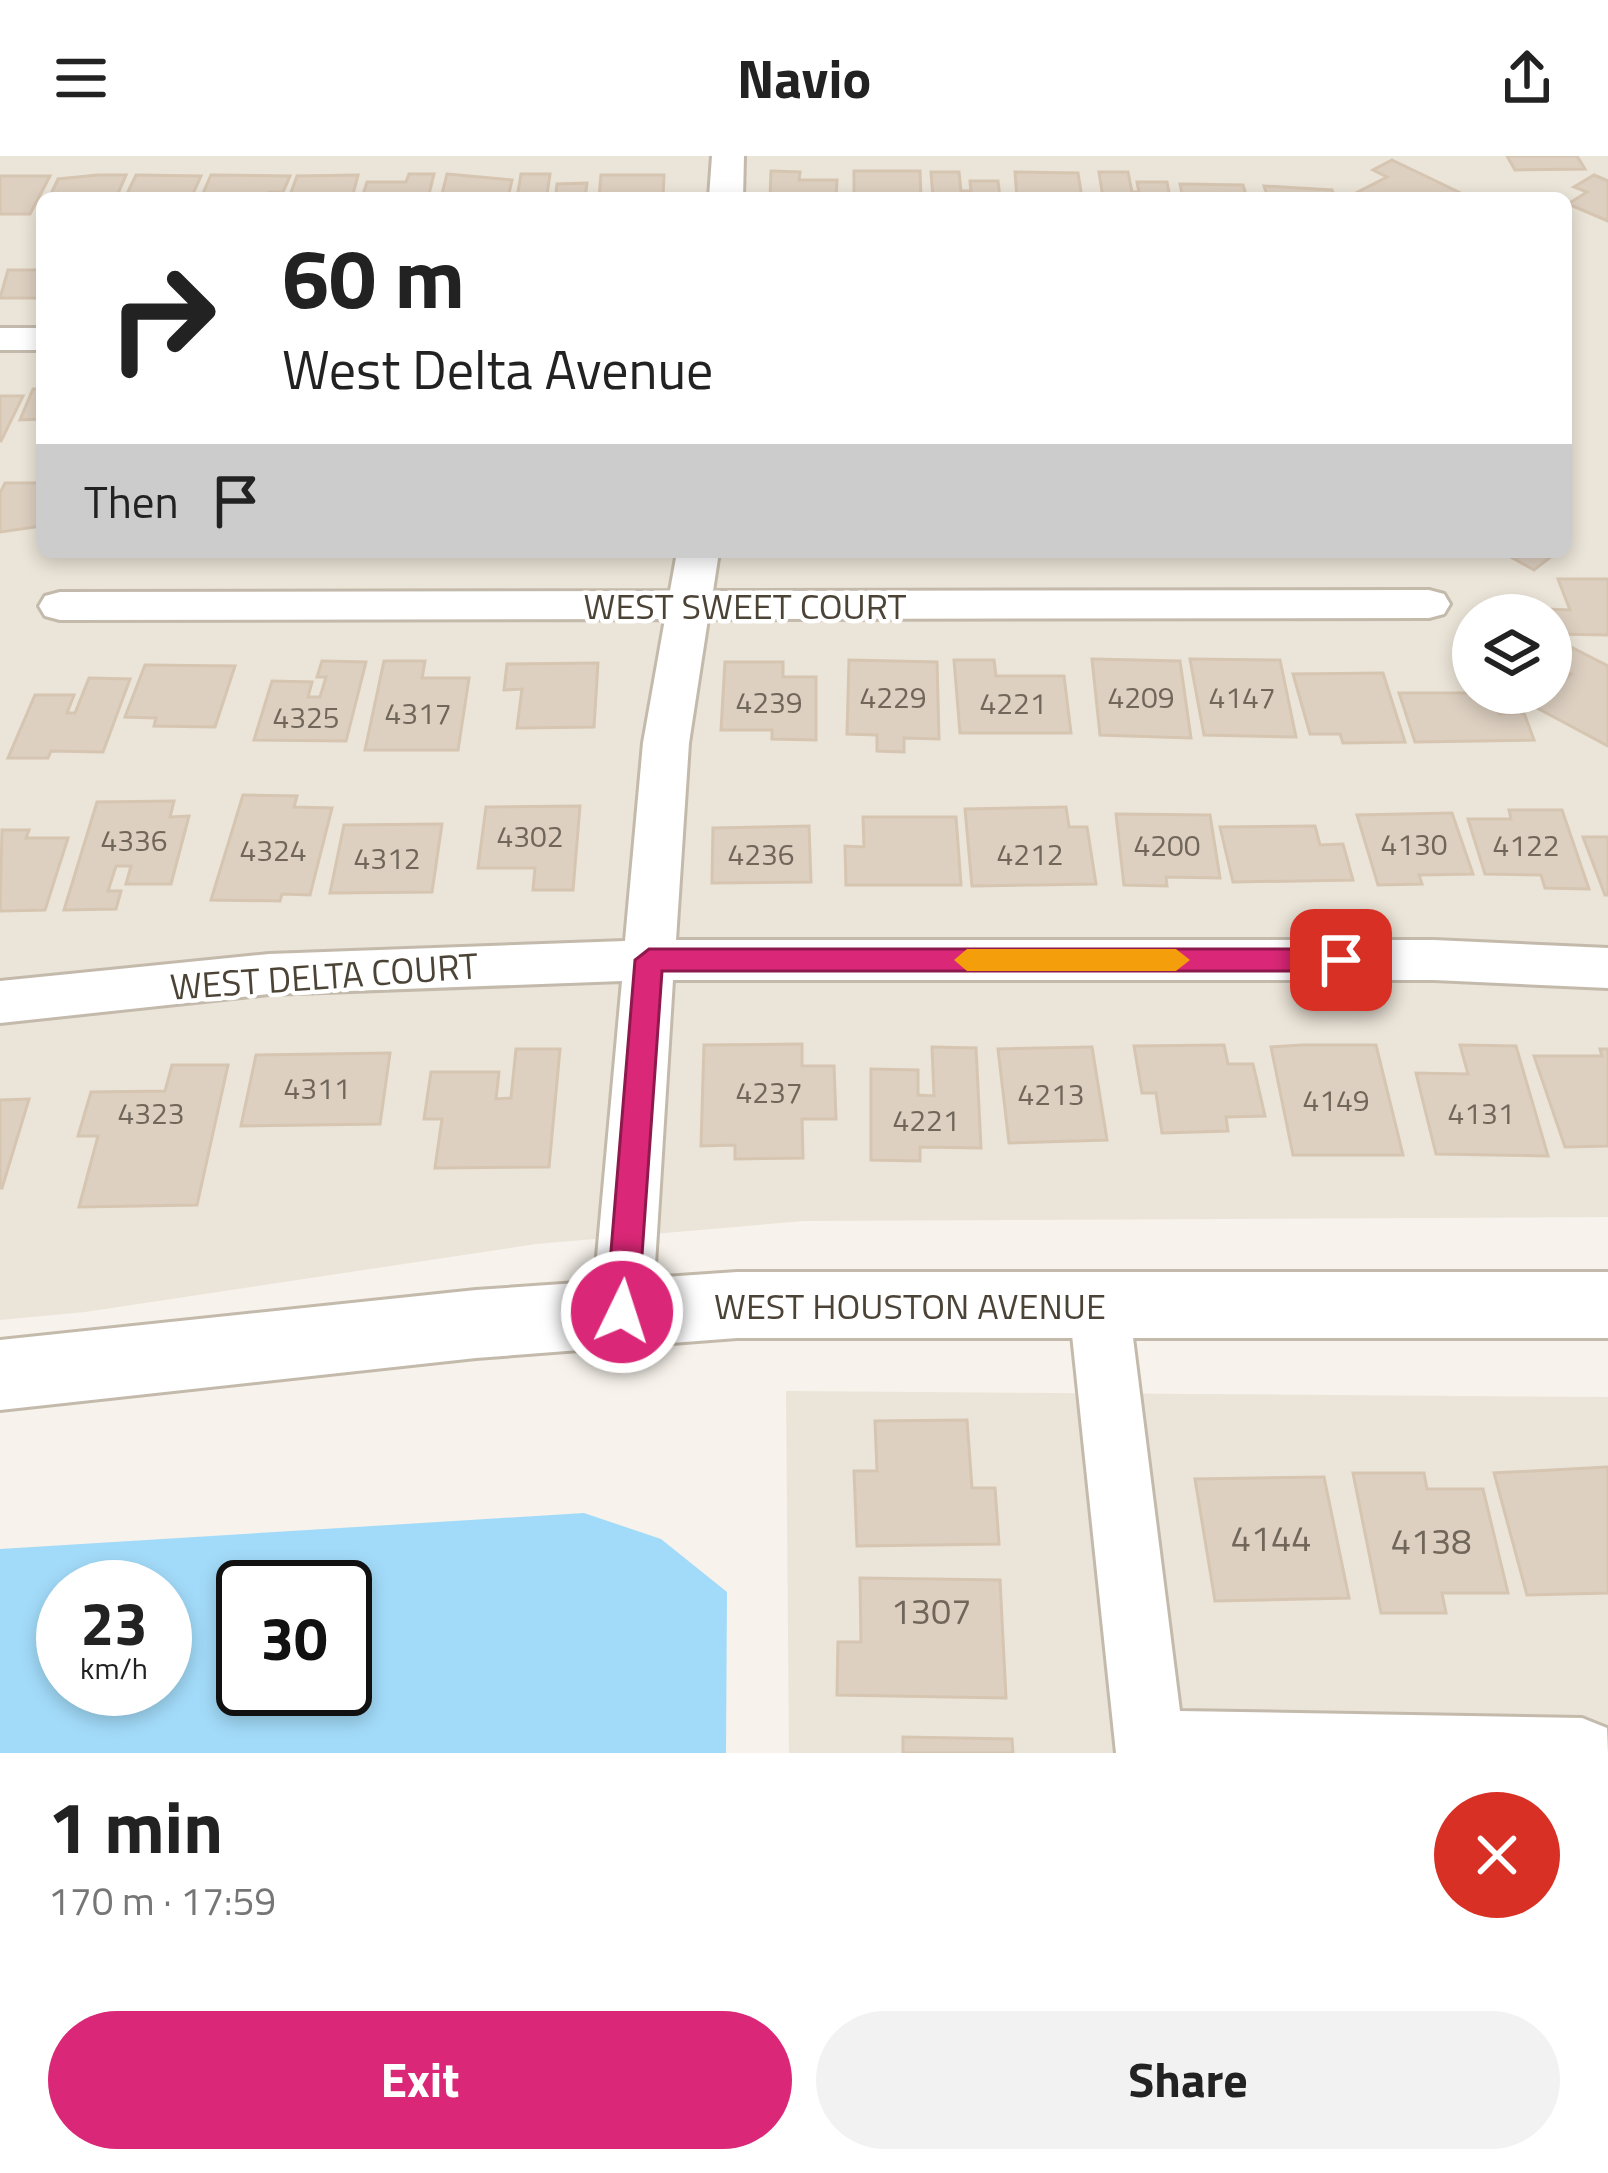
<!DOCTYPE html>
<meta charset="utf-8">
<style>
:root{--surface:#fff;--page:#f2f2f2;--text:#222;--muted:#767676;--accent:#db2777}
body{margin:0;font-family:"Titillium Web",sans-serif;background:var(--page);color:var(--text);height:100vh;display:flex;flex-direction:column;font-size:45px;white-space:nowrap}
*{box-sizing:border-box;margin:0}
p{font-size:39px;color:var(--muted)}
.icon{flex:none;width:66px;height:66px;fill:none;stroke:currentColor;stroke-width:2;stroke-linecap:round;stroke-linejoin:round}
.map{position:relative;height:1597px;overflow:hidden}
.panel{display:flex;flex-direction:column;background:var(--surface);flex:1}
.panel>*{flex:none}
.banner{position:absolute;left:36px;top:36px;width:1536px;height:366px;border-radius:18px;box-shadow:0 6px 18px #0003;background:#fff;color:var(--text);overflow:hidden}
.buttons{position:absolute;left:1452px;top:438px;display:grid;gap:24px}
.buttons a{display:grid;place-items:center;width:120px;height:120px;border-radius:50%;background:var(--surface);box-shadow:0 6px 18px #0003;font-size:60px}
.speed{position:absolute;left:36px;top:1404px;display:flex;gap:24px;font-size:60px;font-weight:700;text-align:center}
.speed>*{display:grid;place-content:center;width:156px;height:156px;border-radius:50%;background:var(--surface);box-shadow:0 6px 18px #0003;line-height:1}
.speed small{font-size:30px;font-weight:400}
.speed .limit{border:6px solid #111;border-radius:18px;background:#fff;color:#111}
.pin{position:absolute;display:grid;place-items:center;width:102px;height:102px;color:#fff;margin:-51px;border-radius:24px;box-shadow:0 6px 18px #0006}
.me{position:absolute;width:132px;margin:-66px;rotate:4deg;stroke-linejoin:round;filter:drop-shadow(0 0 9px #0008)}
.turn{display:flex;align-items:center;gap:42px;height:252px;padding:0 48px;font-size:54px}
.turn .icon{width:156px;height:156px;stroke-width:2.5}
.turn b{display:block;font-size:84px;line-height:102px}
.then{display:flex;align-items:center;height:114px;padding:0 48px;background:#0003;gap:24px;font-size:45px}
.round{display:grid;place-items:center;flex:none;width:126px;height:126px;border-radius:63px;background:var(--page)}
.head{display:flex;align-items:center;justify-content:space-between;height:204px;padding:0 48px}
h1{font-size:72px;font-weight:700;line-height:90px}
.primary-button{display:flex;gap:24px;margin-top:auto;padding:24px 48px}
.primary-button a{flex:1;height:138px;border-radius:72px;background:var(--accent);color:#fff;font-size:48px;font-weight:700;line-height:138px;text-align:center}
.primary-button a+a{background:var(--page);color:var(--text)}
header{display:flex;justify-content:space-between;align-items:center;height:156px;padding:0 48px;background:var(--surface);font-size:54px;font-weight:700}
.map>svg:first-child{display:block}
.residential{fill:#ebe4d8;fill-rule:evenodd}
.water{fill:#a2dbf9;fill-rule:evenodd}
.building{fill:#ddd0c1;stroke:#d6c5b1;stroke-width:3}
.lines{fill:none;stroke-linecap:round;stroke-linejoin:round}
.minor-casing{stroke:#c4baac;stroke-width:6}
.tertiary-casing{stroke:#c4baac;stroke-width:6}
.minor{fill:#fff;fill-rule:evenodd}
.tertiary{fill:#fff;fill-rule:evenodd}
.route{fill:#db2777;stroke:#8e194d;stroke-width:3}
.slow{fill:#f59e0b}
.labels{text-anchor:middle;stroke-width:9;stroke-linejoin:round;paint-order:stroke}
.number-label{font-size:30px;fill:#70665a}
.street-label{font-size:36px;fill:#4c4337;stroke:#fff}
.near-number-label{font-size:36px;fill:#70665a}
</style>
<header><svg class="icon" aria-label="menu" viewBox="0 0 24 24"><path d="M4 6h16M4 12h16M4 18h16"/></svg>Navio<svg class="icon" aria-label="share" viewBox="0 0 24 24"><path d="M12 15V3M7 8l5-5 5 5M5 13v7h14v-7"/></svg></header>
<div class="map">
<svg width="1608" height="1597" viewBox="0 0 1608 1597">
<rect width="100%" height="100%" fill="#f7f2eb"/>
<!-- residential -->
<g class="residential">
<path d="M0,0H1608V1061L804,1065L536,1088L85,1156L0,1164ZM42,42H1566V396H42ZM1473,459H1551V537H1473Z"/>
<path d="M786,1235L1608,1241V1597H789Z"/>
</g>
<!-- water -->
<path class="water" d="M584,1357L661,1383L727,1436L726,1597H0V1393ZM63,1431H165V1533H63ZM243,1431H345V1533H243Z"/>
<!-- building -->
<g class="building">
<path d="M1507,0H1577L1585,13L1515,14Z"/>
<path d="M1392,4L1467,40L1367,42L1356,37L1387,21L1373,14Z"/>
<path d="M771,15L800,16L799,24H837L836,42H770Z"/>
<path d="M854,15H920L921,42H854Z"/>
<path d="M931,16H959L961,35H971L970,25H998L1000,42H933Z"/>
<path d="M1015,16L1078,17L1082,42H1017Z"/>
<path d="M1099,16H1128L1132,36H1139L1137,26H1167L1170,42H1103Z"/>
<path d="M409,18H434L428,42H362L367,26H406Z"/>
<path d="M447,18L512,24L508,42H441Z"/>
<path d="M521,18H550L547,38H556L557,28L587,27L585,42H517Z"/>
<path d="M98,19H126L116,42H49L58,23Z"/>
<path d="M136,19L201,20L191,42H125Z"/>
<path d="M211,19L290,20L283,36H269L266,42H201Z"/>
<path d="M358,19L352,42H289L297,20Z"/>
<path d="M601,19H664L663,42H599Z"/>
<path d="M1594,19L1608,25V65L1568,48L1587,36L1574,31Z"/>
<path d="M0,20H50L30,58H0Z"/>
<path d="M1180,28L1243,29L1247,42H1183Z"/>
<path d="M1264,30L1332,34L1335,42H1268Z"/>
<path d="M8,114H42V142H0Z"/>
<path d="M33,233H42V263L20,264Z"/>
<path d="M0,240H23L1,285H0Z"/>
<path d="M5,327H42V370L0,376V337Z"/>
<path d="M1502,396H1557L1534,414Z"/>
<path d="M1558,423H1608V479L1557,478L1547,453L1570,454Z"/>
<path d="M1569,490L1608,510V590L1537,552L1571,518L1551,508Z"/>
<path d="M1092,503L1180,505L1191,582L1100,579Z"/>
<path d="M1190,503L1280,504L1296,581L1204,579Z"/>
<path d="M849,504L937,506L939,583L904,582V596L877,595V579L847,578Z"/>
<path d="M954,504H994L996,520H1064L1071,577H960Z"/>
<path d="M322,505L366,506L346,585L254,584L272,525L312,526L308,541H320L326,521H317Z"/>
<path d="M384,505H425L422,522H469L458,594H365Z"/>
<path d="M725,506H783V521H816V584L772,583V574H721Z"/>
<path d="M598,507L594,571L517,572L522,533L504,534L507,508Z"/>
<path d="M145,509L235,510L215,571L154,570L156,562L125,561Z"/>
<path d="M1383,517L1405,586L1343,587L1340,578H1310L1293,518Z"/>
<path d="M89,522L130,523L103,596L51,595L48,602H8L35,539H74L67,557H75Z"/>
<path d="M1399,537H1491L1499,558L1524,557L1534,584L1415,586Z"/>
<path d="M243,639L297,640L294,651L332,652L310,739L282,738L280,745L211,744Z"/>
<path d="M174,645L170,661L189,660L171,728H126L131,710H116L108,735H121L116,753L64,754L97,646Z"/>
<path d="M580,650L573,734H533L535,712H478L486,651Z"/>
<path d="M1066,651L1069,671H1087L1096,728L972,730L965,653Z"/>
<path d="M1509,654H1562L1589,733L1545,732L1541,719L1485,718L1468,663H1511Z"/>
<path d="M1452,657L1473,718L1419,719L1422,728L1378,729L1357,659Z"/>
<path d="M1116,658L1210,659L1220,722L1166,721L1167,730L1124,729Z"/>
<path d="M863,661H956L961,729H846L845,690L864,691Z"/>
<path d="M442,668L432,736L330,737L344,669Z"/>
<path d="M809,670L811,726L712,727L713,672Z"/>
<path d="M1315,670L1320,689L1343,688L1353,724L1233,726L1220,671Z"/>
<path d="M2,674H29L26,682H68L45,754L0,755Z"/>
<path d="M1583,681H1608V739H1605Z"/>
<path d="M802,888V910H834L836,963H802L803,1002L735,1003V989L701,990L704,889Z"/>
<path d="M1224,889L1228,908H1253L1265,960L1226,961L1228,975L1162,977L1156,937H1142L1134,890Z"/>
<path d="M1302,889H1376L1403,999H1293L1271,891Z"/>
<path d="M1460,889L1516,890L1548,1000L1436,998L1416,917L1468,918Z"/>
<path d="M932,891L976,892L981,992L920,991V1005L871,1004V913L918,914V939L934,940Z"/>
<path d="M1092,891L1107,984L1009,987L998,893Z"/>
<path d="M516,893H560L549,1011L435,1012L442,963H424L431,916H499L496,943L511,942Z"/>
<path d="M1600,893H1608V990L1565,991L1534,900H1602Z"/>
<path d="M390,897L380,968L241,970L256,899Z"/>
<path d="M172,909H228L197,1049L79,1051L98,980H78L91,936L165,935Z"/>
<path d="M29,943L2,1032H0V944Z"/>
<path d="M967,1264L972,1332H995L999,1388L857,1390L854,1315H877L875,1265Z"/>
<path d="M1608,1311V1437L1527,1439L1494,1317Z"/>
<path d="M1353,1317H1424L1427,1333H1483L1508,1437H1442L1446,1457H1381Z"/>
<path d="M1324,1321L1349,1442L1215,1445L1195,1323Z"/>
<path d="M860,1422L1000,1424L1006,1542L837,1539L838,1486H861Z"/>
<path d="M903,1581L1012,1583L1013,1597H903Z"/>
</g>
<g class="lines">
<!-- minor casing -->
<g class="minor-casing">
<g id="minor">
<path d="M712,0H744L743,42H709Z"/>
<rect x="0" y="172" width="42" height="22"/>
<path d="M677,396H719L713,435L1429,434L1444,438L1450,448L1444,458L1429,462L708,463L689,587L676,784H1434L1608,792V832L1434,824H673L652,1156L643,1175L622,1183L601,1175L592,1156L622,825L269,838L0,867V825L269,798L625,785L643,587L665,463L60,464L45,460L39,450L45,440L60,436L670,435Z"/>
<path d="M1099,1123L1120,1131L1129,1150L1180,1555L1582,1562L1607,1572L1608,1597H1116L1069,1150L1078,1131Z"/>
</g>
</g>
<!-- tertiary casing -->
<g class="tertiary-casing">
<path id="tertiary" d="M737,1116H1608V1182H737L476,1202L0,1254V1184L476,1134Z"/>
</g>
<!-- minor -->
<use href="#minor" class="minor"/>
<!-- tertiary -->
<use href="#tertiary" class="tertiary"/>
</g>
<!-- route -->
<path class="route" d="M649,793H1341L1355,804L1341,815H662L638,1156L633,1166L622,1170L611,1166L606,1156L635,804Z"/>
<!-- slow -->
<path class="slow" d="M967,793H1176L1190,804L1176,815H967L954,804Z"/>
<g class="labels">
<!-- number labels -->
<g class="number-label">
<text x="893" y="552">4229</text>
<text x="1141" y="552">4209</text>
<text x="1242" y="552">4147</text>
<text x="769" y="557">4239</text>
<text x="1013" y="558">4221</text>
<text x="418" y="568">4317</text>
<text x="306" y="572">4325</text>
<text x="530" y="691">4302</text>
<text x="134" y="695">4336</text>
<text x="1414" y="699">4130</text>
<text x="1167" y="700">4200</text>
<text x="1526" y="700">4122</text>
<text x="273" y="705">4324</text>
<text x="761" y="709">4236</text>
<text x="1030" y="709">4212</text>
<text x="387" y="713">4312</text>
<text x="317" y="943">4311</text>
<text x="769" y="947">4237</text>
<text x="1051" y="949">4213</text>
<text x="1336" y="955">4149</text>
<text x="151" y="968">4323</text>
<text x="1481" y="968">4131</text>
<text x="926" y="975">4221</text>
</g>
<!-- street labels -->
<g class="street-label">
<text x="745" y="463">WEST SWEET COURT</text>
<text transform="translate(324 820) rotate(-4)" y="13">WEST DELTA COURT</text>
<text x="910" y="1163">WEST HOUSTON AVENUE</text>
</g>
<!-- near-number labels -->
<g class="near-number-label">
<text x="1271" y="1395">4144</text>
<text x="1431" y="1398">4138</text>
<text x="931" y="1468">1307</text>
</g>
</g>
</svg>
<div class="buttons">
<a><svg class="icon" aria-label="layers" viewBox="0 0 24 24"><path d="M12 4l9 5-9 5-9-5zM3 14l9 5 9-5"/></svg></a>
</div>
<div class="speed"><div>23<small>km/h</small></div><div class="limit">30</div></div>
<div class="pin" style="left:1341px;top:804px;background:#d93025"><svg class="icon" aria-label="arrive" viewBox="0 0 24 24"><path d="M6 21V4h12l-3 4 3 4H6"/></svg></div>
<svg class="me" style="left:622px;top:1156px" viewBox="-20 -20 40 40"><circle r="17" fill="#db2777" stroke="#fff" stroke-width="3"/><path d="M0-11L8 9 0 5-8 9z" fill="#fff"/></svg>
<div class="banner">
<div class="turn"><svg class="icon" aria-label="right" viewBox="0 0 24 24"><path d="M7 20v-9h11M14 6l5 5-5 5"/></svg><div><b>60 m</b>West Delta Avenue</div></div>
<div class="then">Then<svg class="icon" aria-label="arrive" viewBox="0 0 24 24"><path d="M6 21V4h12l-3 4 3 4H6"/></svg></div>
</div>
</div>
<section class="panel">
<div class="head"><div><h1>1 min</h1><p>170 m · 17:59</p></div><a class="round" style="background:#d93025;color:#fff"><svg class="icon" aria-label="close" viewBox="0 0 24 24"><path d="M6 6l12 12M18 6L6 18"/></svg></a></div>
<div class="primary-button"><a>Exit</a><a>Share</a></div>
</section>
